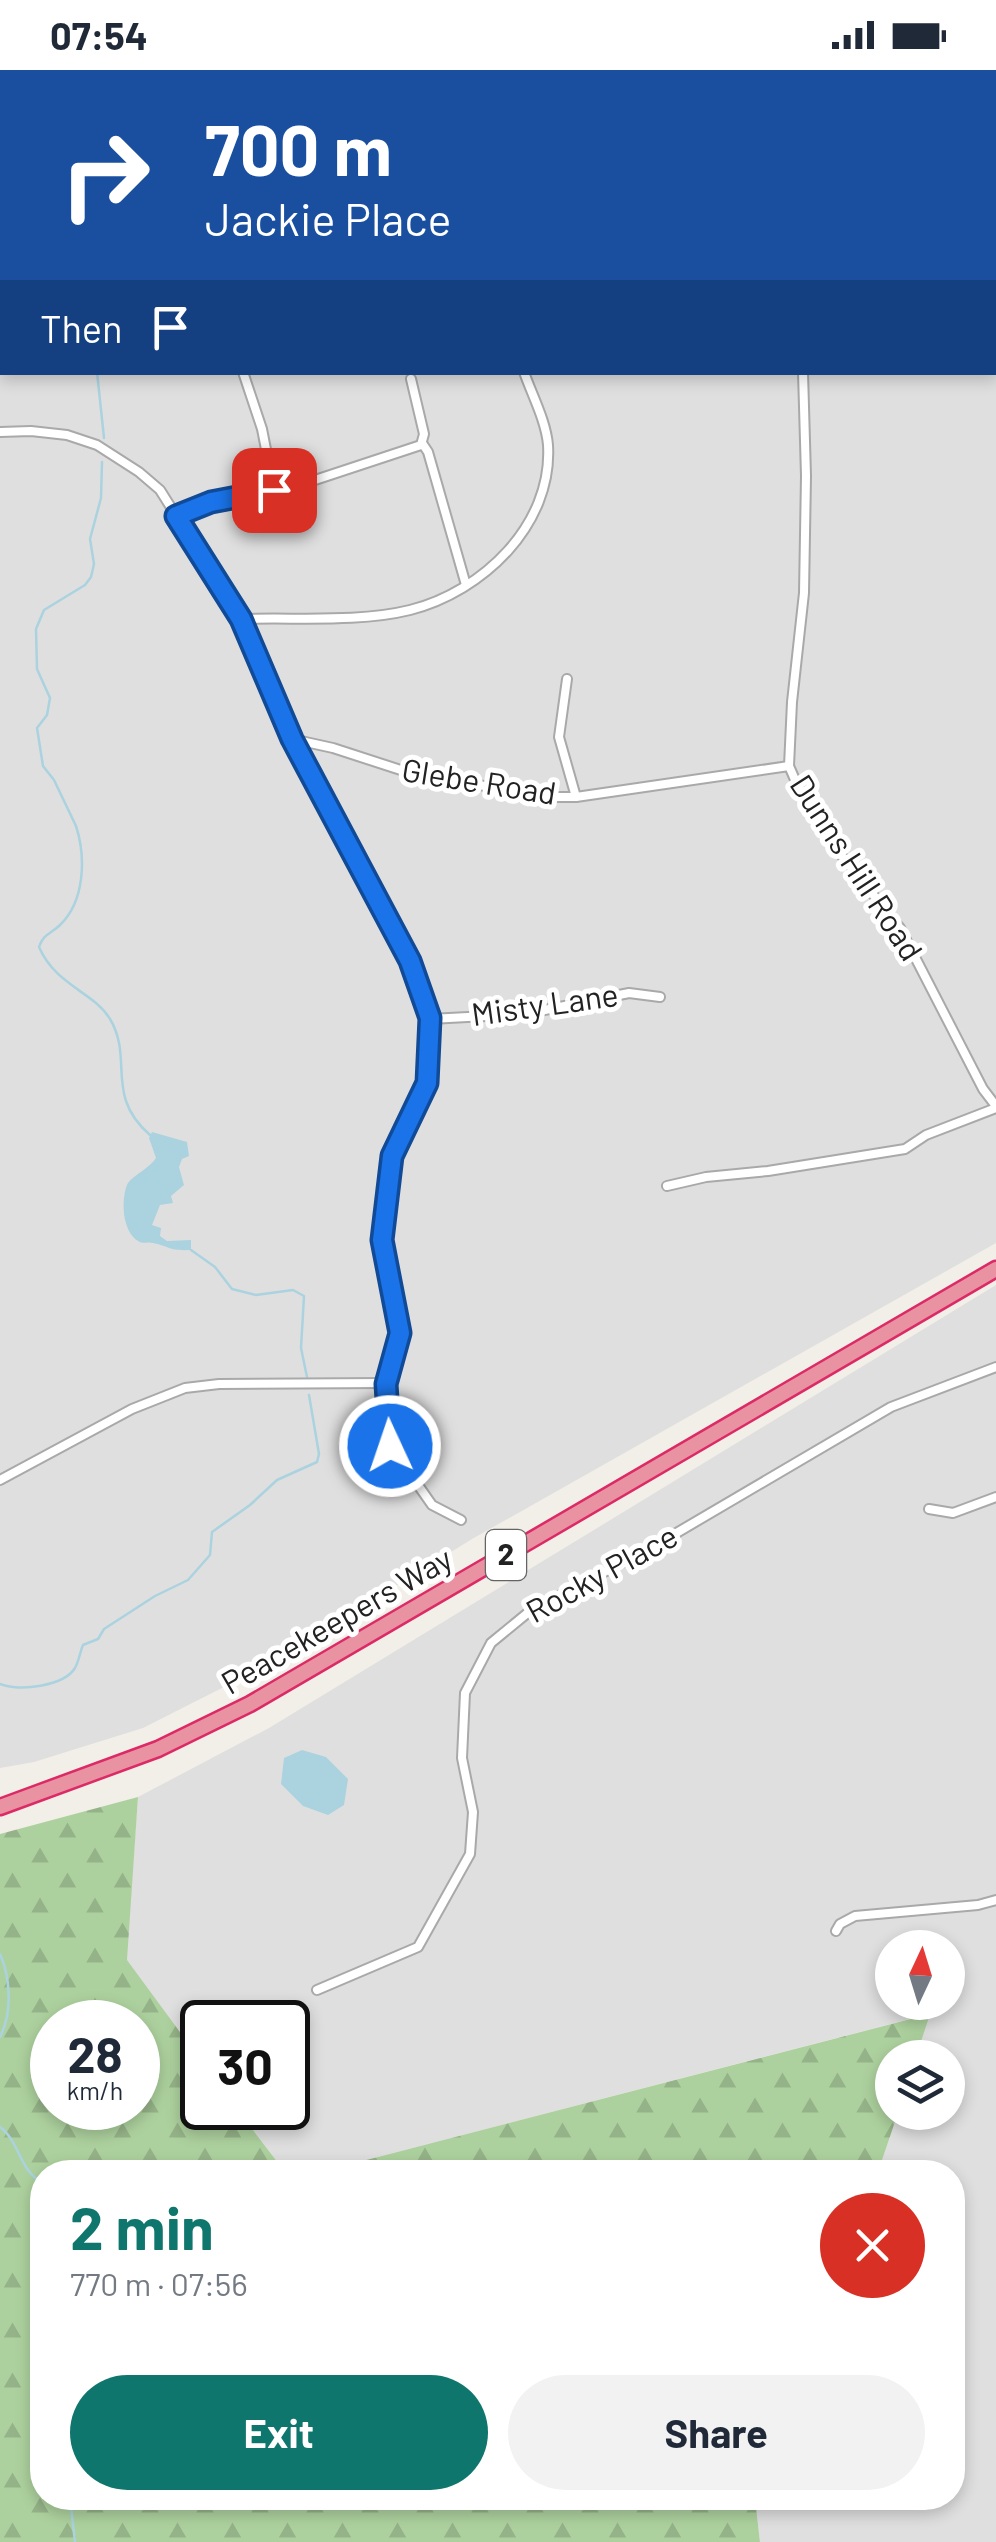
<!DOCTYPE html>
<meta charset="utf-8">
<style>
:root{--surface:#fff;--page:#f2f2f3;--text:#1f2937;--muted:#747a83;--accent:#0f766e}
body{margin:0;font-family:Barlow,sans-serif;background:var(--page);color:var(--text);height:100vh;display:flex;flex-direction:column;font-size:38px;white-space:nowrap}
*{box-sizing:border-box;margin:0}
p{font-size:32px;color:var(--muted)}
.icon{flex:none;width:55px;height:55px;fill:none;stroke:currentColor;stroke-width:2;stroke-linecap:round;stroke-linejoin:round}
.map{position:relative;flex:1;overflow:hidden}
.side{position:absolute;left:30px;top:2090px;width:935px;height:350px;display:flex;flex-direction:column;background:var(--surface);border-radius:40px;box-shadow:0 5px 15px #0003}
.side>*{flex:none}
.banner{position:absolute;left:0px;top:0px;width:998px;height:305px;box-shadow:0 5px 15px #0003;background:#1a4fa0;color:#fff;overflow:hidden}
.needle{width:65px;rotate:4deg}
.tools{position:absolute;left:875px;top:1860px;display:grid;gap:20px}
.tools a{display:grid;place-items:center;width:90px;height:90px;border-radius:50%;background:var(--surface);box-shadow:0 5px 15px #0003;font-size:50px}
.speed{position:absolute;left:30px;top:1930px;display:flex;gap:20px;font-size:50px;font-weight:700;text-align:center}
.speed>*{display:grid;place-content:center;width:130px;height:130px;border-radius:50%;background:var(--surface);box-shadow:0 5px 15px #0003;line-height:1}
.speed small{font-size:25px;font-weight:400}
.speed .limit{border:5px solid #111;border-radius:15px;background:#fff;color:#111}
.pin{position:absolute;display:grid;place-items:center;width:85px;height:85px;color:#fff;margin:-42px;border-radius:20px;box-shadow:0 5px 15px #0006}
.me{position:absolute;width:110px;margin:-55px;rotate:357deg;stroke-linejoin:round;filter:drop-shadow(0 0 8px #0008)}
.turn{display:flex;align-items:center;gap:35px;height:210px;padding:0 40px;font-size:45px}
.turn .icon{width:130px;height:130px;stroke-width:2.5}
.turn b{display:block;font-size:70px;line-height:85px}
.then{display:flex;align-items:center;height:95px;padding:0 40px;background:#0003;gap:20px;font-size:38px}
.round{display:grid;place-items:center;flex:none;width:105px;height:105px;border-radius:52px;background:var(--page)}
.summary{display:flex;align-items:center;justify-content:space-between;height:170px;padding:0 40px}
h1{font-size:60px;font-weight:700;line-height:75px;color:var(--accent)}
.button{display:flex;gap:20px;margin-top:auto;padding:20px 40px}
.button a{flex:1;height:115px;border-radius:60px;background:var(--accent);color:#fff;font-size:40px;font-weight:700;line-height:115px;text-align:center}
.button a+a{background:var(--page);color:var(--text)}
.status{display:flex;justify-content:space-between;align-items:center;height:70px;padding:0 50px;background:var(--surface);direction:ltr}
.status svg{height:28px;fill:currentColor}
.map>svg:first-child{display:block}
.residential{fill:#e0dfdf;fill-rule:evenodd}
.forest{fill:url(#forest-firs);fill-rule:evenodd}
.water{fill:#aad3df}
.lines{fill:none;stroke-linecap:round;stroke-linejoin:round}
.stream{stroke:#aad3df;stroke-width:2.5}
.minor-casing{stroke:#a9a9a9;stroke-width:12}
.motorway-casing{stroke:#dc2a67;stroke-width:19}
.minor{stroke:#fff;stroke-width:8}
.motorway{stroke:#e892a2;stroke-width:14}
.route-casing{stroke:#114b97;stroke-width:25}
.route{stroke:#1a73e8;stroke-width:18}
.labels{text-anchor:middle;stroke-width:10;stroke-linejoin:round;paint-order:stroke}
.shield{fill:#fff;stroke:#646464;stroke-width:2.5}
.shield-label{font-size:30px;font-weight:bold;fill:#222}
.street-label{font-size:32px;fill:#222;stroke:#fff}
</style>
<div class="status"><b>07:54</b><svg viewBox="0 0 49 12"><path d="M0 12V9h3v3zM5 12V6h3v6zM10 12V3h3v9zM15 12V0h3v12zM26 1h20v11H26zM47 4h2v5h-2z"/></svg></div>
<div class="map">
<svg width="996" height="2472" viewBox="0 0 996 2472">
<defs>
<pattern id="forest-firs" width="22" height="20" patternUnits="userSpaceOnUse" patternTransform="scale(2.5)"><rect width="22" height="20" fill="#add19e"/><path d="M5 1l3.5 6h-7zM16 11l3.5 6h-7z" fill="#95b388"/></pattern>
</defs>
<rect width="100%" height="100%" fill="#f2efe9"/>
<!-- residential -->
<g class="residential">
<path d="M0,0H996V1173L472,1469L277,1590L143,1658L34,1692L0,1698ZM2,2H995V302H2Z"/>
<path d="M996,1215V2472H760L755,2428H952V2102H878L898,2043L948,2042V1988L916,1987L929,1944L320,2102H285L236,2038H288V1952H202V1992L126,1890L138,1727L269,1658ZM892,1878H948V1932H892Z"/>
</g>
<!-- forest -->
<g class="forest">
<path d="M138,1727L127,1890L202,1992V2038H236L285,2102H42V2428H755L760,2472H0V1764ZM52,1952H138V2038H52Z"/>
<path d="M930,1944L916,1987L892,1988V2042L898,2043L878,2102H320Z"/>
</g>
<!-- water -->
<g class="water">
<path d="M152,1062L187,1072L189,1086L182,1089L179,1097L184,1115L171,1126L173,1133L160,1135L152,1155L161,1158L160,1166L167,1171L191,1170V1180C168,1181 172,1177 153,1173C146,1171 145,1175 138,1171C122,1161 121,1130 127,1115C131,1106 149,1099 156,1088L149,1068Z"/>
<path d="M302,1680L326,1687L348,1709L344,1735L328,1745L303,1736L281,1714L284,1688Z"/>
</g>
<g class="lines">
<!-- stream -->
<g class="stream">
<path d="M45,0L46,2"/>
<path d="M97,302L104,368"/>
<path d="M102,392L101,428L90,469L94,494L91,507L85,515L44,540L36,559L37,599L50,628L47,645L37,658L43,696L54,710L76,756C86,787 85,831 60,855C51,864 43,864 39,877C56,916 94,922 110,949C134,989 104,1025 150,1065"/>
<path d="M191,1180L215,1197L232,1219L256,1225L293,1220L304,1226L301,1278L307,1307"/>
<path d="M0,1614C19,1622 64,1616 75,1598C79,1591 80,1582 83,1575L98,1569L104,1559L155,1526L188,1510L210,1485L212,1462L250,1435L277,1410L317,1392L319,1384L309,1325"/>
<path d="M0,1884C10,1906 13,1942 0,1967"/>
<path d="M0,2057C20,2072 20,2102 42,2112"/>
<path d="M69,2102L77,2094L88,2102"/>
<path d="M70,2428L75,2472"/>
</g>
<!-- minor casing -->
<g class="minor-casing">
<g id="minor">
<path d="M112,0L113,2"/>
<path d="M735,0V2"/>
<path d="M298,2L304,0"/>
<path d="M651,2L665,0"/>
<path d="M992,2V0"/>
<path d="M0,38L2,39"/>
<path d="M0,241H2"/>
<path d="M995,281H996"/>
<path d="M243,302L262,359L274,420"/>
<path d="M803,302L806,406L804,523L792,632L789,696L796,712L842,786L900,858L983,1019L996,1036"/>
<path d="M0,362L31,361L67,365L97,375L139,402L160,420L241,549L292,669L409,891L430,949L427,1013L392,1086L382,1170L400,1263L386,1313L390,1375L432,1435L461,1450"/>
<path d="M422,373L428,382L466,515"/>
<path d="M176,446L211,432L315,410L421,375L424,364L411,309"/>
<path d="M241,549C296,547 357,553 410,540C482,522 553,455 548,375C546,351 532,325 524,302"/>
<path d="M567,609L559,667L576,727"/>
<path d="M292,669L333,678L413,704L550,727H576L789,696"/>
<path d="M430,949L525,944L629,923L660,927"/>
<path d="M667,1116L706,1107L768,1101L905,1079L926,1065L996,1038"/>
<path d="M0,1410L132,1339L185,1318L219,1314L386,1313"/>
<path d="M929,1439L953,1443L996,1427"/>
<path d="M836,1861L840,1854L855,1846L978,1835L996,1830"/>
<path d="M317,1920L418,1877L470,1784L473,1742L462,1688L465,1623L491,1573L530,1541L656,1475L891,1337L996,1297"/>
</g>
</g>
<!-- motorway casing -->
<g class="motorway-casing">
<path id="motorway" d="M0,1737L158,1679L250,1634L996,1199"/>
</g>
<!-- minor -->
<use href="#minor" class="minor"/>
<!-- motorway -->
<use href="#motorway" class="motorway"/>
</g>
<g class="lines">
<!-- route casing -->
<g class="route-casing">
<path id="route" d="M274,420L211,432L176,446L241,549L292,669L410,891L430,948L427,1013L392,1086L382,1170L400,1263L386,1314L390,1376"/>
</g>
<!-- route -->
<use href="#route" class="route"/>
</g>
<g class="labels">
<!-- shield labels -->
<rect class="shield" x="486" y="1460" width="40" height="50" rx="8"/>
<g class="shield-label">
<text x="506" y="1495">2</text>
</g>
<!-- street labels -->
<g class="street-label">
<text transform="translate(479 712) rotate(9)" y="11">Glebe Road</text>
<text transform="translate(856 798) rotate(57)" y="11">Dunns Hill Road</text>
<text transform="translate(545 935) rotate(-8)" y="11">Misty Lane</text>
<text transform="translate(602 1504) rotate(-29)" y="11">Rocky Place</text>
<text transform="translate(337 1551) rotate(-30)" y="11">Peacekeepers Way</text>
</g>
</g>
</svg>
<div class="tools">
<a><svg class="needle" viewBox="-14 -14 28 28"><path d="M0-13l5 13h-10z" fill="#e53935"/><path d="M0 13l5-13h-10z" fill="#747a83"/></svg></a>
<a><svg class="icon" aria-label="layers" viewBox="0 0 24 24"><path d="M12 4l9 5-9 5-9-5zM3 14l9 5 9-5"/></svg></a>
</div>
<div class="speed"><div>28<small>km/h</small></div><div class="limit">30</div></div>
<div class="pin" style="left:274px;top:420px;background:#d93025"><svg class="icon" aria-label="arrive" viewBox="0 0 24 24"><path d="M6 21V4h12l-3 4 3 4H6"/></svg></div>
<svg class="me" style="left:390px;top:1376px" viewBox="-20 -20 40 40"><circle r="17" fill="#1a73e8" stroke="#fff" stroke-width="3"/><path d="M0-11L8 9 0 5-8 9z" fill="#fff"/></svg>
<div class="banner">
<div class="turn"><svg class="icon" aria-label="right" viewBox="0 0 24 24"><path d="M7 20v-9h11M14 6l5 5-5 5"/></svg><div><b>700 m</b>Jackie Place</div></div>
<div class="then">Then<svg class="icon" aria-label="arrive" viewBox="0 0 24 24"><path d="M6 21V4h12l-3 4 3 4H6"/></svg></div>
</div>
<section class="side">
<div class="summary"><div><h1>2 min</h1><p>770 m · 07:56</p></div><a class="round" style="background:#d93025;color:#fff"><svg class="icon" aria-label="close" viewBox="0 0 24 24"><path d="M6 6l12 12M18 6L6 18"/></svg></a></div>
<div class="button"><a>Exit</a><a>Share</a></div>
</section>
</div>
